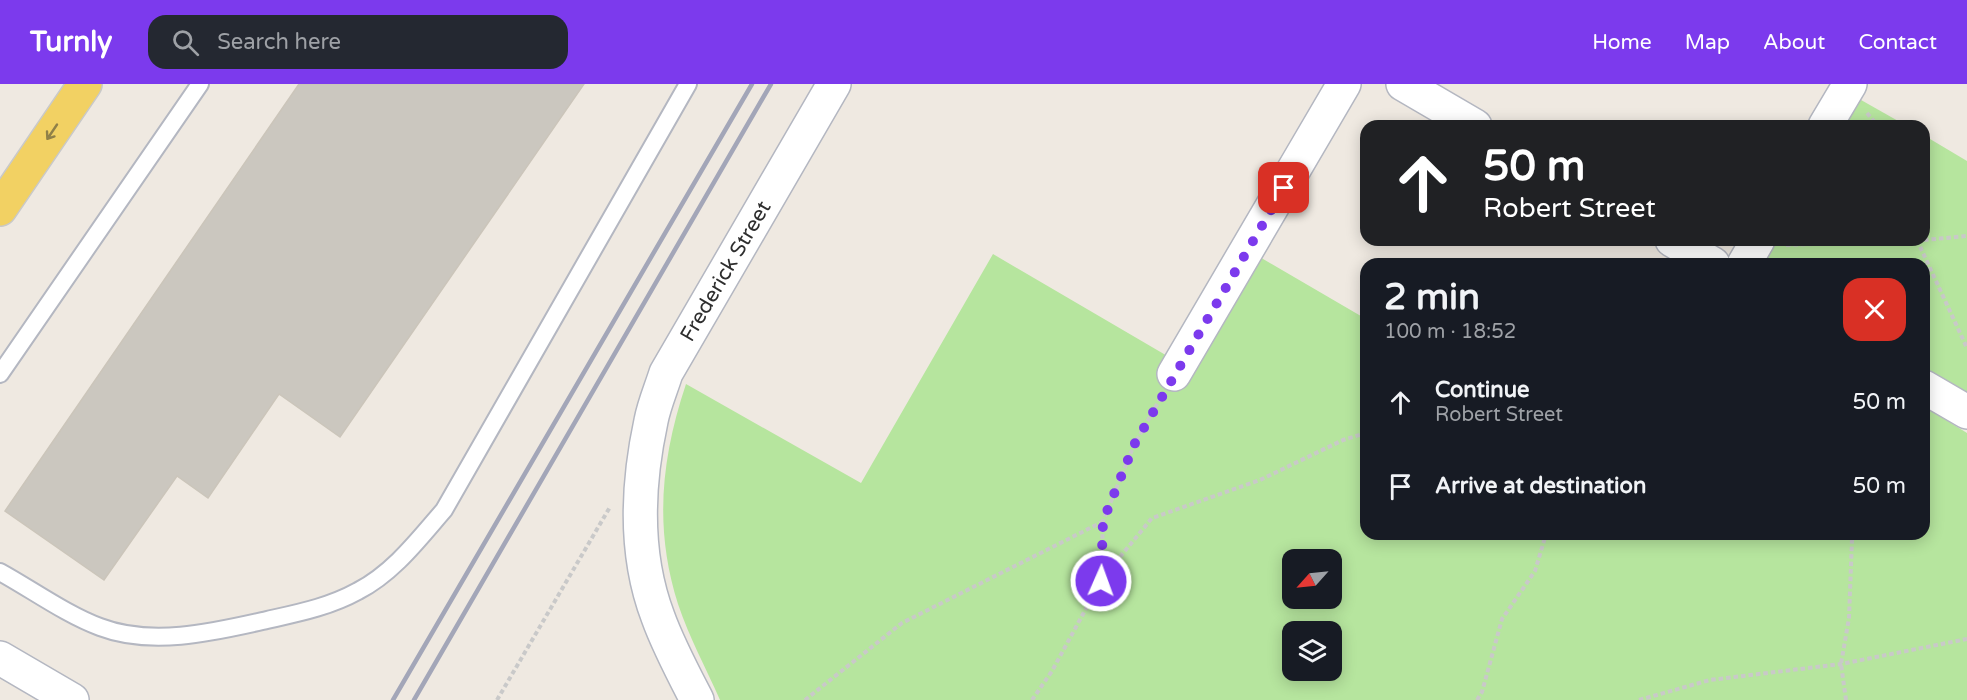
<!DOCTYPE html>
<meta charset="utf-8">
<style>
:root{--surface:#171b24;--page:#242831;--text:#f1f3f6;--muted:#9ea1a6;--accent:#7c3aed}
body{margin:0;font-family:"Varela Round",sans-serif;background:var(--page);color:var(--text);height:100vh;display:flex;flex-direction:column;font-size:22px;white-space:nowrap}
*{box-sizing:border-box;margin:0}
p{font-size:20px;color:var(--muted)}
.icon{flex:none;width:33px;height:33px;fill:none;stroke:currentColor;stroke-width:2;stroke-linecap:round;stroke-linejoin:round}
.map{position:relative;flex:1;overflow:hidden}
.sheet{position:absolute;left:1360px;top:174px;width:570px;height:282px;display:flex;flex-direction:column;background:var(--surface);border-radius:18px;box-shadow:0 3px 15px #0003}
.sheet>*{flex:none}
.top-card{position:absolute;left:1360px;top:36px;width:570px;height:126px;border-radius:18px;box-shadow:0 3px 15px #0003;background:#202124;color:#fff;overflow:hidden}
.needle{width:39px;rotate:243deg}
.tools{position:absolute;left:1282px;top:465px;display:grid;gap:12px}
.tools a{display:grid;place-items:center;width:60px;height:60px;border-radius:12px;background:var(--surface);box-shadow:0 3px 15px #0003;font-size:30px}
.pin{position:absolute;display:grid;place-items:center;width:51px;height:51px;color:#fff;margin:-26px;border-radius:12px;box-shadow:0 3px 9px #0006}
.me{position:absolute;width:66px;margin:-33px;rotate:2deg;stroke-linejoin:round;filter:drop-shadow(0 0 4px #0008)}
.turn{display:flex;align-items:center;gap:21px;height:126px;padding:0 24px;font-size:27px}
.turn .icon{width:78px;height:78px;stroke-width:2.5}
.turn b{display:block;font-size:42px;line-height:51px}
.round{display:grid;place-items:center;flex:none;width:63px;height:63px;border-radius:18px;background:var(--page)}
.head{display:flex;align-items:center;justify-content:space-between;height:102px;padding:0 24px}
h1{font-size:36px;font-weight:700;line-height:45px}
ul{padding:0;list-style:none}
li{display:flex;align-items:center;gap:18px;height:84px;padding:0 24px}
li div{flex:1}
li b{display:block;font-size:22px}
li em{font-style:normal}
header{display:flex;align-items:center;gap:36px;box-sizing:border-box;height:84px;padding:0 30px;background:var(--accent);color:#fff}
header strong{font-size:28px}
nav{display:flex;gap:33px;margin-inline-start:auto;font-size:21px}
.search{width:420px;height:54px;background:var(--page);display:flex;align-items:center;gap:15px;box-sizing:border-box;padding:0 21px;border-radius:18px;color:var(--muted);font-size:22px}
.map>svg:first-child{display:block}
.green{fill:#b6e59e;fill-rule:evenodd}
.building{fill:#cbc7bf;stroke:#cbc5ba;stroke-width:1.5}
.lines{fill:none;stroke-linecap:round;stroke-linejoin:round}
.lane-casing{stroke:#b4b7c1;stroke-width:20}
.street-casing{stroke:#b4b7c1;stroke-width:36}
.secondary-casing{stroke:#b4b7c1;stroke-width:36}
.primary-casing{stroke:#c9c9c9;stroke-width:36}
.path{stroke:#c9c9c9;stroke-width:4;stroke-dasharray:4.5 3;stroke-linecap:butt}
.lane{stroke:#fff;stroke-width:16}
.street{stroke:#fff;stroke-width:33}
.secondary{stroke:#fff;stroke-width:33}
.primary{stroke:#f2d163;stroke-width:33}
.rail{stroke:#a3a6b8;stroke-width:4.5}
.oneway{stroke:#908048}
.route{stroke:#7c3aed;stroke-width:10;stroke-dasharray:0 18}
.labels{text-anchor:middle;stroke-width:4.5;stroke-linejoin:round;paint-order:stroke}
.street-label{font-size:21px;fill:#2e2e2e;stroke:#fff}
</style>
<header>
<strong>Turnly</strong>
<div class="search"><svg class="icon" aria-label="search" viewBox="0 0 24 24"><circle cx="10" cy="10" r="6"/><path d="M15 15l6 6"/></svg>Search here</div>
<nav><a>Home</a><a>Map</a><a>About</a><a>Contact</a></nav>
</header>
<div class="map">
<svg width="1967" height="616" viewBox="0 0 1967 616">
<rect width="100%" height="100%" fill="#efe9e1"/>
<!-- green -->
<g class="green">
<path d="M1854,12L1907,42H1837Z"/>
<path d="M1925,52L1967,77V317L1925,293L1924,180H1760L1771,156H1924Z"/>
<path d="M993,170L1181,280L1258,172L1366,235V450H1924L1925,323L1967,349V616H720C706,584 689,553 678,520C654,444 661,375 686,300L861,399ZM1293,476H1332V514H1293ZM1293,548H1332V586H1293Z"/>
</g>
<!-- building -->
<path class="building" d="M299,0H584L340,353L279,310L208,414L177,392L104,496L5,427Z"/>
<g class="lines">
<!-- lane casing -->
<g class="lane-casing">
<g id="lane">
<path d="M0,290L200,0"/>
<path d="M0,488C31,505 67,531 100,543C152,563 214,548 267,536C298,529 329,523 358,507C393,489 418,456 444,426L688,0"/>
</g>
</g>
<!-- street casing -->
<g class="street-casing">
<g id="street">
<path d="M1403,0L1475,42"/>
<path d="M1825,42L1850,0"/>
<path d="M1672,156L1713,180"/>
<path d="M1744,180L1758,156"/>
<path d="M1174,290L1344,0"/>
<path d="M1924,303L1967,328"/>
<path id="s1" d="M697,616C683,589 668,561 658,533C634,470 637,402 651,337C654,321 661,305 666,289L834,0"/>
</g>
</g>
<!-- secondary casing -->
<g class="secondary-casing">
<path id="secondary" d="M0,574L72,616"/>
</g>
<!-- primary casing -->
<g class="primary-casing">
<path id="primary" d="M0,125L85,0"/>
</g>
<!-- path -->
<g class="path">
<path d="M1867,29L1878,42"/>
<path d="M1917,156L1967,264"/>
<path d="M1924,156L1967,152"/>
<path d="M1786,161L1921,156"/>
<path d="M1101,496L1152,434L1260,396L1343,356L1366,349"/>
<path d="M497,616L610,423"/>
<path d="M805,616L902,539L1102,438"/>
<path d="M1032,616L1052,587L1101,497L1103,437L1134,361L1160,315"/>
<path d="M1477,616L1482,608L1502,535L1535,487L1546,450"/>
<path d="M1639,616L1710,596L1841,580L1967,555"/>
<path d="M1846,616L1841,580L1849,534L1852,455L1850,450"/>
</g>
<!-- lane -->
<use href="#lane" class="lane"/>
<!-- street -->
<use href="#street" class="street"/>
<!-- secondary -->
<use href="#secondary" class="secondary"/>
<!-- primary -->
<use href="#primary" class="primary"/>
<!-- rail -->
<g class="rail">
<path d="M393,616L752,0"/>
<path d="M414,616L771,0"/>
</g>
</g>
<!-- one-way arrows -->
<defs><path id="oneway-shaft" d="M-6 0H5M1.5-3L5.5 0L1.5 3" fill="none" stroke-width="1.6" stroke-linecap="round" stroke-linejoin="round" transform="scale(1.5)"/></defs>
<use class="oneway" href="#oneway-shaft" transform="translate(52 48) rotate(124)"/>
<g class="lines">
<!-- route -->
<path class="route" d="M1101,497L1103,437L1134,361L1284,104"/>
</g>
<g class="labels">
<!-- street labels -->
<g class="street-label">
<text dy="7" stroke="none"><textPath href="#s1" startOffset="459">Frederick Street</textPath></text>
</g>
</g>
</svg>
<div class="tools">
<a><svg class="needle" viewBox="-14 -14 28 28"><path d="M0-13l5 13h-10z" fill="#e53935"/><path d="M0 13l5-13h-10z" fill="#9ea1a6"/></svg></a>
<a><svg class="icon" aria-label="layers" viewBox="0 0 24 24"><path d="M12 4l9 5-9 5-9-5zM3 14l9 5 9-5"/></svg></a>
</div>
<div class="pin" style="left:1284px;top:104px;background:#d93025"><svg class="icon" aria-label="arrive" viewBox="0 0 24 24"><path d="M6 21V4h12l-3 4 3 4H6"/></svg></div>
<svg class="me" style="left:1101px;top:497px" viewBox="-20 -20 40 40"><circle r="17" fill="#7c3aed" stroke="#fff" stroke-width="3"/><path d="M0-11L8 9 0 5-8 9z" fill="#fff"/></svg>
<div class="top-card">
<div class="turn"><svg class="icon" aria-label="ahead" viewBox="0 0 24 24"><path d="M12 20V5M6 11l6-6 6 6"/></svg><div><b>50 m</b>Robert Street</div></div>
</div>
<section class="sheet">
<div class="head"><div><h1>2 min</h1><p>100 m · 18:52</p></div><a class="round" style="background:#d93025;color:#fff"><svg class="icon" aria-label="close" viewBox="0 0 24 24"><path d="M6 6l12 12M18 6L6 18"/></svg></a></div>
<ul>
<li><svg class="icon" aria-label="ahead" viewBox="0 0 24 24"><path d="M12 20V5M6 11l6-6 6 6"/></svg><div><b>Continue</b><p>Robert Street</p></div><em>50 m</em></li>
<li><svg class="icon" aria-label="arrive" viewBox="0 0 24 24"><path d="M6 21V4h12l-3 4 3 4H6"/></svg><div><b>Arrive at destination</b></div><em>50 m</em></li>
</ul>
</section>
</div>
